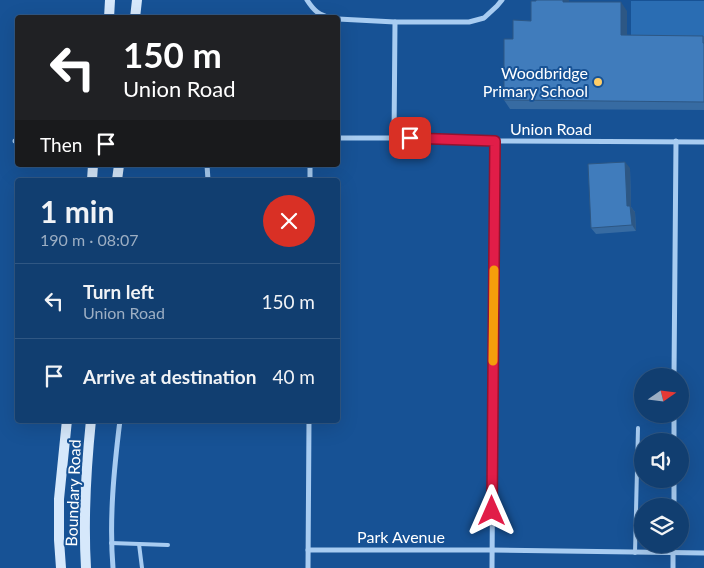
<!DOCTYPE html>
<meta charset="utf-8">
<style>
:root{--surface:#113e70;--page:#1e4978;--text:#f1f3f6;--muted:#9caec3;--line:#305783}
body{margin:0;font-family:Lato,sans-serif;background:var(--page);color:var(--text);height:100vh;display:flex;flex-direction:column;font-size:19px;white-space:nowrap}
*{box-sizing:border-box;margin:0}
p{font-size:16px;color:var(--muted)}
.icon{flex:none;width:28px;height:28px;fill:none;stroke:currentColor;stroke-width:2;stroke-linecap:round;stroke-linejoin:round}
.map{position:relative;flex:1;overflow:hidden}
.drawer{position:absolute;left:15px;top:178px;width:325px;height:245px;display:flex;flex-direction:column;background:var(--surface);border-radius:5px;box-shadow:0 5px 20px #0002,0 0 0 1px var(--line)}
.drawer>*{flex:none}
.top-card{position:absolute;left:15px;top:15px;width:325px;height:152px;border-radius:5px;box-shadow:0 5px 20px #0002,0 0 0 1px var(--line);background:#202124;color:#fff;overflow:hidden}
.needle{width:32px;rotate:76deg}
.tools{position:absolute;left:634px;top:368px;display:grid;gap:10px}
.tools a{display:grid;place-items:center;width:55px;height:55px;border-radius:50%;background:var(--surface);box-shadow:0 5px 20px #0002,0 0 0 1px var(--line);font-size:25px}
.pin{position:absolute;display:grid;place-items:center;width:42px;height:42px;color:#fff;margin:-21px;border-radius:10px;box-shadow:0 2px 8px #0006}
.me{position:absolute;width:55px;margin:-28px;rotate:0deg;stroke-linejoin:round;filter:drop-shadow(0 0 4px #0008)}
.turn{display:flex;align-items:center;gap:18px;height:105px;padding:0 25px;font-size:22px}
.turn .icon{width:65px;height:65px;stroke-width:2.5}
.turn b{display:block;font-size:35px;line-height:42px}
.then{display:flex;align-items:center;height:48px;padding:0 25px;background:#0003;gap:10px;font-size:19px}
.round{display:grid;place-items:center;flex:none;width:52px;height:52px;border-radius:26px;background:var(--page)}
.summary{display:flex;align-items:center;justify-content:space-between;height:85px;padding:0 25px}
h1{font-size:30px;font-weight:700;line-height:38px}
ul{padding:0;list-style:none}
li{display:flex;align-items:center;gap:15px;height:75px;padding:0 25px;border-top:1px solid var(--line)}
li div{flex:1}
li b{display:block;font-size:19px}
li em{font-style:normal}
.map>svg:first-child{display:block}
.green{fill:#2a6db3}
.lines{fill:none;stroke-linecap:round;stroke-linejoin:round}
.lane{stroke:#a8ccf1;stroke-width:4}
.street{stroke:#a8ccf1;stroke-width:5}
.secondary{stroke:#d6e8fb;stroke-width:10}
.wall{fill:#376ba2}
.shaded-wall{fill:#2d5784}
.building{fill:#407cbc;stroke:#2d5784}
.route-casing{stroke:#92132f;stroke-width:12}
.route{stroke:#e11d48;stroke-width:9}
.slow{stroke:#f59e0b;stroke-width:9}
.poi-dot{fill:#ffce68;stroke:#175295;stroke-width:2}
.labels{text-anchor:middle;stroke-width:4;stroke-linejoin:round;paint-order:stroke}
.poi-label{font-size:16px;fill:#fff;stroke:#175295;text-anchor:end}
.street-label{font-size:16px;fill:#fff;stroke:#175295}
</style>
<div class="map">
<svg width="704" height="568" viewBox="0 0 704 568">
<rect width="100%" height="100%" fill="#175295"/>
<!-- green -->
<rect class="green" x="631" y="1" width="73" height="37"/>
<g class="lines">
<!-- lane -->
<g class="lane">
<path d="M111,543L168,545"/>
<path d="M139,544L142,568"/>
<path d="M635,553L638,428"/>
</g>
<!-- street -->
<g class="street">
<path d="M307,0C314,11 319,15 331,18"/>
<path d="M338,19L395,22H469L484,18L497,6L502,0"/>
<path d="M338,138H394L495,141L704,142"/>
<path d="M394,138L395,22"/>
<path d="M15,141H18"/>
<path d="M207,165L208,180"/>
<path d="M310,180V165"/>
<path d="M674,376L676,141"/>
<path d="M674,441V414"/>
<path d="M674,506V479"/>
<path d="M308,550H492L704,553"/>
<path d="M113,568C109,519 114,469 120,420"/>
<path d="M308,568L309,420"/>
<path d="M492,568L495,141"/>
<path d="M673,568V544"/>
</g>
<!-- secondary -->
<g class="secondary">
<path d="M109,18L110,0"/>
<path d="M135,18L137,0"/>
<path d="M92,180L93,165"/>
<path d="M117,180L119,165"/>
<path d="M61,568L59,540V499L67,420"/>
<path d="M86,568C83,518 86,469 91,420"/>
</g>
</g>
<!-- wall -->
<g class="wall">
<path d="M536,0H569V2L627,11V35L704,37V110L510,109L504,100L513,39L531,21Z"/>
<path d="M630,168L631,207L635,212L636,231L596,234L591,228Z"/>
</g>
<!-- shaded-wall -->
<g class="shaded-wall">
<path d="M563,0H569V10L563,2Z"/>
<path d="M621,2L627,11V44L621,35Z"/>
<path d="M625,162L630,168L631,207L635,212L636,231L632,225L627,206Z"/>
</g>
<!-- building -->
<g class="building">
<path d="M536,0H563V2H621V35L703,36V43H704V102L504,100V39H513V20L531,21V1H536Z"/>
<path d="M625,162L627,206H630L632,225L591,228L588,164Z"/>
</g>
<g class="lines">
<!-- route casing -->
<g class="route-casing">
<path id="route" d="M410,138L495,141L492,511"/>
</g>
<!-- route -->
<use href="#route" class="route"/>
<!-- slow -->
<path class="slow" d="M493,361L494,270"/>
</g>
<!-- markers -->
<circle class="poi-dot" cx="598" cy="82" r="5"/>
<g class="labels">
<!-- poi labels -->
<g class="poi-label">
<text x="588" y="79">Woodbridge<tspan x="588" dy="18">Primary School</tspan></text>
</g>
<!-- street labels -->
<g class="street-label">
<text x="551" y="135">Union Road</text>
<text transform="translate(73 493) rotate(-88)" y="6">Boundary Road</text>
<text x="401" y="543">Park Avenue</text>
</g>
</g>
</svg>
<div class="tools">
<a><svg class="needle" viewBox="-14 -14 28 28"><path d="M0-13l5 13h-10z" fill="#e53935"/><path d="M0 13l5-13h-10z" fill="#9caec3"/></svg></a>
<a><svg class="icon" aria-label="sound" viewBox="0 0 24 24"><path d="M4 9h4l5-4v14l-5-4H4zM17 9q2 3 0 6"/></svg></a>
<a><svg class="icon" aria-label="layers" viewBox="0 0 24 24"><path d="M12 4l9 5-9 5-9-5zM3 14l9 5 9-5"/></svg></a>
</div>
<div class="pin" style="left:410px;top:138px;background:#d93025"><svg class="icon" aria-label="arrive" viewBox="0 0 24 24"><path d="M6 21V4h12l-3 4 3 4H6"/></svg></div>
<svg class="me" style="left:492px;top:511px" viewBox="-20 -20 40 40"><path d="M0-17L14 15 0 8-14 15z" fill="#e11d48" stroke="#fff" stroke-width="4"/></svg>
<div class="top-card">
<div class="turn"><svg class="icon" aria-label="left" viewBox="0 0 24 24"><path d="M17 20v-9H6M10 6l-5 5 5 5"/></svg><div><b>150 m</b>Union Road</div></div>
<div class="then">Then<svg class="icon" aria-label="arrive" viewBox="0 0 24 24"><path d="M6 21V4h12l-3 4 3 4H6"/></svg></div>
</div>
<section class="drawer">
<div class="summary"><div><h1>1 min</h1><p>190 m · 08:07</p></div><a class="round" style="background:#d93025;color:#fff"><svg class="icon" aria-label="close" viewBox="0 0 24 24"><path d="M6 6l12 12M18 6L6 18"/></svg></a></div>
<ul>
<li><svg class="icon" aria-label="left" viewBox="0 0 24 24"><path d="M17 20v-9H6M10 6l-5 5 5 5"/></svg><div><b>Turn left</b><p>Union Road</p></div><em>150 m</em></li>
<li><svg class="icon" aria-label="arrive" viewBox="0 0 24 24"><path d="M6 21V4h12l-3 4 3 4H6"/></svg><div><b>Arrive at destination</b></div><em>40 m</em></li>
</ul>
</section>
</div>
